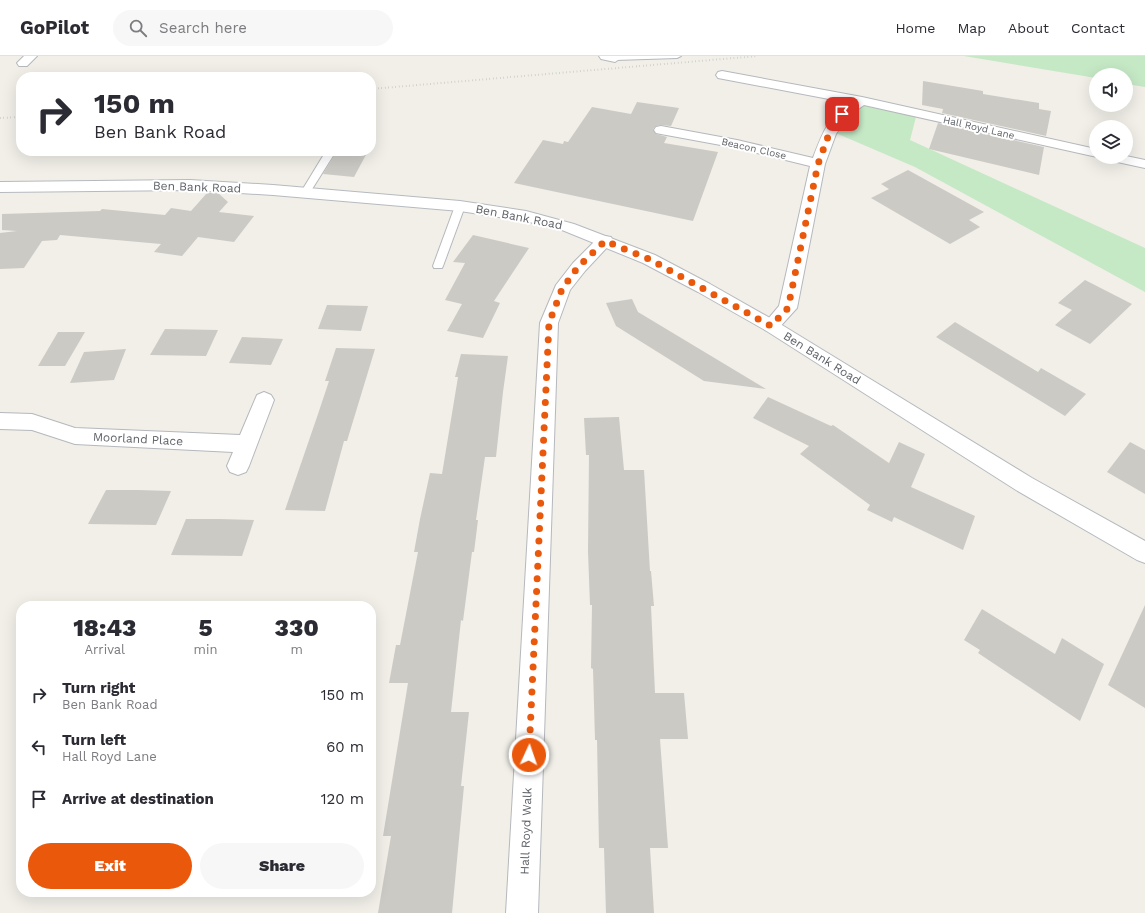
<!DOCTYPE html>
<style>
:root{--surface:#fff;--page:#f7f7f7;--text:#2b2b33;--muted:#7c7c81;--line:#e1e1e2;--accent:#ea580c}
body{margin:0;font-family:"Work Sans",sans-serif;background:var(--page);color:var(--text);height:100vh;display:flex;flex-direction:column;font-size:15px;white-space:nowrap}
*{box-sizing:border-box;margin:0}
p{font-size:13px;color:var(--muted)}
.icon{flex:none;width:22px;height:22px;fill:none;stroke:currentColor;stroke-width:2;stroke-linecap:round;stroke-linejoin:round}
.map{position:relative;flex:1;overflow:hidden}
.details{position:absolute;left:16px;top:545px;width:360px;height:296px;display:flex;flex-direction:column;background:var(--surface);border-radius:16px;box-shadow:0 4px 16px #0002}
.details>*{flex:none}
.guide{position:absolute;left:16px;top:16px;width:360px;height:84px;border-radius:16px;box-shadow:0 4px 16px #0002;background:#fff;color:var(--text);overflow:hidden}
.fabs{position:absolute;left:1089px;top:12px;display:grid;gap:8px}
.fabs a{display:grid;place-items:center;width:44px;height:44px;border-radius:50%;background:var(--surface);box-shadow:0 4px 16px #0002;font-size:20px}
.pin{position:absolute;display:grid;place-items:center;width:34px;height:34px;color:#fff;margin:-17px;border-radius:8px;box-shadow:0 2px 6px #0006}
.me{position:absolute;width:44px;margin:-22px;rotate:3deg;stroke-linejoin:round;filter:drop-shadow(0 0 3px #0008)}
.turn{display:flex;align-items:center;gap:14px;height:84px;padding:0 12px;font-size:18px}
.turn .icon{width:52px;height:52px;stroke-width:2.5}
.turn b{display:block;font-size:28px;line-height:34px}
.eta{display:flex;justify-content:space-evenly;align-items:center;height:68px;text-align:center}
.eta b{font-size:24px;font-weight:800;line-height:28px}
.button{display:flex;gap:8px;margin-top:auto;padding:8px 12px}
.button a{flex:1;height:46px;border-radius:24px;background:var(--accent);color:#fff;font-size:16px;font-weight:800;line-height:46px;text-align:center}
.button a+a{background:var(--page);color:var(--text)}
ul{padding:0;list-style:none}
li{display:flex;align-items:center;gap:12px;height:52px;padding:0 12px}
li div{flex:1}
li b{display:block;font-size:15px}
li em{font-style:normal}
header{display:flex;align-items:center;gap:24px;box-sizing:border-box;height:56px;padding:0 20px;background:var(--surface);border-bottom:1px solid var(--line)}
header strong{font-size:19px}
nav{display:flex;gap:22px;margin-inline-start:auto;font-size:14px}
.search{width:280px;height:36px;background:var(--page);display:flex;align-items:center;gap:10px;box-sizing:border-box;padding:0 14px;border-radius:22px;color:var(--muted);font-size:15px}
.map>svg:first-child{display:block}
.green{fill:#c5e8c5}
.building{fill:#cccac5}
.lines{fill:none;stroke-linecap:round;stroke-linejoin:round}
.service-casing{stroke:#b5b8bc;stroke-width:2}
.minor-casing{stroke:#b5b8bc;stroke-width:2}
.secondary-casing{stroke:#b6babf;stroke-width:2}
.service{fill:#fff;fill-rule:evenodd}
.minor{fill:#fff;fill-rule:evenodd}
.secondary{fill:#fff;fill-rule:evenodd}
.rail{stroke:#b6b7b8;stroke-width:2;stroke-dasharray:0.5 3;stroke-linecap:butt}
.route{stroke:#ea580c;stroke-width:7;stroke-dasharray:0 12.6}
.labels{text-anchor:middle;stroke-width:4;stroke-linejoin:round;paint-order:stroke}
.far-street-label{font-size:10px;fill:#5f6368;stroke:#fff}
.street-label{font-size:12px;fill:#5f6368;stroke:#fff}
</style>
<header>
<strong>GoPilot</strong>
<div class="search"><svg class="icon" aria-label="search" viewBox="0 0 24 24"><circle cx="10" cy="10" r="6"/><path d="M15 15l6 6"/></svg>Search here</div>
<nav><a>Home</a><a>Map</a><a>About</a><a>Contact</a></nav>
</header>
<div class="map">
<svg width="1145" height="857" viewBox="0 0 1145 857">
<rect width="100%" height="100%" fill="#f1efe8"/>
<!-- green -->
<g class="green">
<path d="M964,0H1145V31L1126,28V19H1096V22Z"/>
<path d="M862,45L917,57L910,84L1145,192V236L915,111L831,75Z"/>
</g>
<!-- building -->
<g class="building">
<path d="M923,25L983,35V38L1039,47V53L1051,55L1046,80L942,57L943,53L922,49Z"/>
<path d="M637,46L679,52L671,70L661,69L656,70L653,73L656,78L667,81L664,87L718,96L693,165L514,127L543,84L563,88L564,85L568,86L592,51L631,58Z"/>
<path d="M938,67L1044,91L1039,119L929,93Z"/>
<path d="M337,95H368L354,121L323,118Z"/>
<path d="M908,114L984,156L969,164L980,171L950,188L871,142L889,133L881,128Z"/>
<path d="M207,137H218L228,146L219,156L254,160L234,186L198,181L182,200L154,196L161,188L60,179L57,184L42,185L24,212L0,213V177L17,175L2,174V158L100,155L102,153L165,159L171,152L191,155Z"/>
<path d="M473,179L529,192L494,245L500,247L483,282L447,275L462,248L445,244L465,207L453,206Z"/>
<path d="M1085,224L1132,248L1090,288L1055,269L1072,254L1058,247Z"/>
<path d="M632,243L638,256L766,333L704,325L616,270L606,247Z"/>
<path d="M327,249L368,250L361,275L318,273Z"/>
<path d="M955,266L1038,316L1041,312L1086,338L1065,360L936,281Z"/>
<path d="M165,273L218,274L206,300L150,299Z"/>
<path d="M58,276H85L65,310H38Z"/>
<path d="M242,281L283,283L271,309L229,307Z"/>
<path d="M336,292L375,293L347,385H344L325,455L285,454L317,361L329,325H325Z"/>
<path d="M126,293L114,324L70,327L84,296Z"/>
<path d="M461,298L508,300L503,336L496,401H485L476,464H478L474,496H472L463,565L461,564L451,656H469L461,730H464L452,857H378L391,780H383L408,627H389L396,589H400L418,496H414L420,463L430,417L442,418L458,321H455Z"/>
<path d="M768,341L831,370L833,369L889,407L899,386L925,398L911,431L975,460L963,494L894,461L892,466L867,454L870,449L800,398L809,390L753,362Z"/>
<path d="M619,361L624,414H644L650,515H651L654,550H651L655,637H684L688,683H660L668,792H650L654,857H606L604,792H599L597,684H595L593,613L591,612L592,549H590L588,495L589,399H586L584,362Z"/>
<path d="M1130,386L1145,394V438L1107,416Z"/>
<path d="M106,434H138L171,435L156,469L88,468Z"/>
<path d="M186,463H220L254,464L242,500L171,499Z"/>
<path d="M1145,549V652L1108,629Z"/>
<path d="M982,553L1055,598L1062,582L1104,608L1080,665L978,597L980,594L964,584Z"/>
</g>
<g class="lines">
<!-- service casing -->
<g class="service-casing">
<g id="service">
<path d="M612,0H681L677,2L615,4H612Z"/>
<path d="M326,95H336L309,138H303L301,136Z"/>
<path d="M460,147L465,150L443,210L442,212H434L433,210L455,150Z"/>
</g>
</g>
<!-- minor casing -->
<g class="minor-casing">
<g id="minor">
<path d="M24,0H37L27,10H19L17,7Z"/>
<path d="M599,0H620L621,2L615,6L601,3Z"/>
<path d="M722,15L862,41L1096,93L1097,101L864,49L847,61L836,78L825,108L797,252L777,274L771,276L765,274L762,270L779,250L810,110L737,92L661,78L656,77L654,74L656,71L661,70L737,84L813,102C822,78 828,61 850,47L718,22L716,19L718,16Z"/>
<path d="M1126,100L1145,104V112L1108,104L1106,101H1126Z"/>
<path d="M605,180L611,181L613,185L585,215L570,234L558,267L538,857H506L540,267L556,229L573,207L599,181Z"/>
<path d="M264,336L271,339L274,344L249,410L246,416L238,419L230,416L227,410L233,396L75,388L32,374L0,373V357L32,358L75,372L240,379L257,339Z"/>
</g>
</g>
<!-- secondary casing -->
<g class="secondary-casing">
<path id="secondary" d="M190,124L273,129L460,145L526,155L574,168L655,199L710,228L777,266L1032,422L1145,485V507L1137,504L1016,434L765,274L698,236L643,207L562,174L525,165L460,155L273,139L190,134L0,136V126Z"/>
</g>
<!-- service -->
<use href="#service" class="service"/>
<!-- minor -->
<use href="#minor" class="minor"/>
<!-- secondary -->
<use href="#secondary" class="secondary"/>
<!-- rail -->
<g class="rail">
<path d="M371,33L758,0"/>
<path d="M0,62L21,61"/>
</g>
</g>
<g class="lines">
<!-- route -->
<path class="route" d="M529,699L549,267L562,233L578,211L605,185L649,203L771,270L788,252L818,108L829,78L842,58"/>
</g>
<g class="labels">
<!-- far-street labels -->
<g class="far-street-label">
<text transform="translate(979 71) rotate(13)" y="4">Hall Royd Lane</text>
<text transform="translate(754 92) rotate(13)" y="4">Beacon Close</text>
</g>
<!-- street labels -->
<g class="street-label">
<text transform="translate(197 131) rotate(2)" y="4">Ben Bank Road</text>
<text transform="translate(519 161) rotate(11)" y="4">Ben Bank Road</text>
<text transform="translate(822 302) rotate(32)" y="4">Ben Bank Road</text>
<text transform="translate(138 383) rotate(3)" y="4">Moorland Place</text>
<text transform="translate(526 775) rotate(-88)" y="4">Hall Royd Walk</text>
</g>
</g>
</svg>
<div class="fabs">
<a><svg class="icon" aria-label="sound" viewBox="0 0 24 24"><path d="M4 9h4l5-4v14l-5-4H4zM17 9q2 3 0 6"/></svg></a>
<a><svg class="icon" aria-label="layers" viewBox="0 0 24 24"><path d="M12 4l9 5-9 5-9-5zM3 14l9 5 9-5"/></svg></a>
</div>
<div class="pin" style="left:842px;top:58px;background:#d93025"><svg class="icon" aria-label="arrive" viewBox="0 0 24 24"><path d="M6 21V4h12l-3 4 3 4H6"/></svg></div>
<svg class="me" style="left:529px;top:699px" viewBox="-20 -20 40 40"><circle r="17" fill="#ea580c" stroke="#fff" stroke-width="3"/><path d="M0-11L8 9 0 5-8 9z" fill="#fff"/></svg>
<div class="guide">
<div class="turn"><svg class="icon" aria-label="right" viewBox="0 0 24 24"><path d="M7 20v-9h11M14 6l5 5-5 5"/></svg><div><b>150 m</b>Ben Bank Road</div></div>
</div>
<section class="details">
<div class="eta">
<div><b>18:43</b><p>Arrival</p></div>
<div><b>5</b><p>min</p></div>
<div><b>330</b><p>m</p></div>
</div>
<ul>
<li><svg class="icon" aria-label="right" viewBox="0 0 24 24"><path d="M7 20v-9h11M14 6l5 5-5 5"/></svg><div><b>Turn right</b><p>Ben Bank Road</p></div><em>150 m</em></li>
<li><svg class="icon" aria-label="left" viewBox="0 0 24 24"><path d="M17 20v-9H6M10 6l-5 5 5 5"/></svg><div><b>Turn left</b><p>Hall Royd Lane</p></div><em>60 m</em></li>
<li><svg class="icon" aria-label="arrive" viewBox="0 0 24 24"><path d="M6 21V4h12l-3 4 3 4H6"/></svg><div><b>Arrive at destination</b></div><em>120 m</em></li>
</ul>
<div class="button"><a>Exit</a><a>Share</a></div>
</section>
</div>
